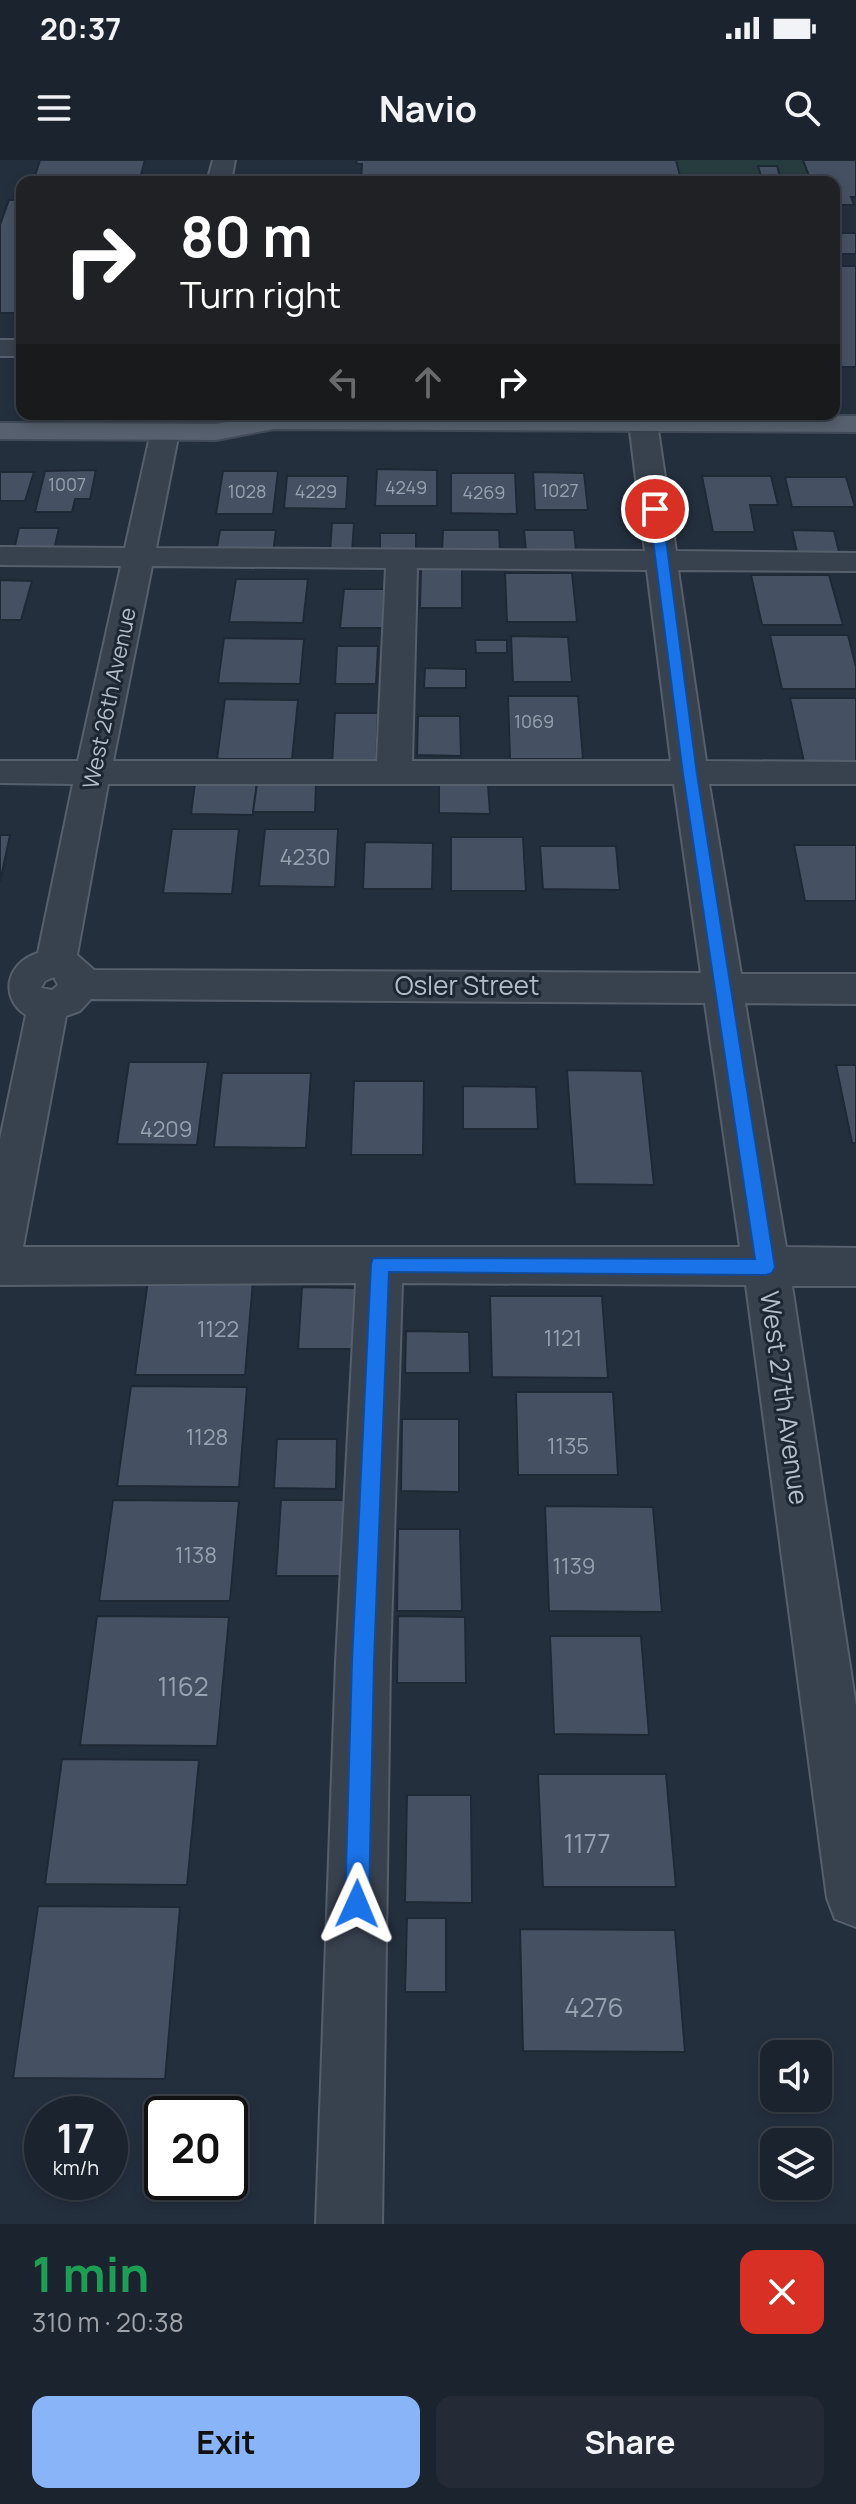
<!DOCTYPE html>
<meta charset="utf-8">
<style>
:root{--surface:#1b232e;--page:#242b36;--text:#f1f3f6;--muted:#a0a4aa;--line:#39404a;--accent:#8ab4f8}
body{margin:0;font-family:Manrope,sans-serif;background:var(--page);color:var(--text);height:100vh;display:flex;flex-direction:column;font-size:30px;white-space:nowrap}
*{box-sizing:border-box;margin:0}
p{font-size:26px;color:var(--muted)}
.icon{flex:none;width:44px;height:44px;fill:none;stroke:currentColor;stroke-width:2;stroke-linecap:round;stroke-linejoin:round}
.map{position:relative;height:2064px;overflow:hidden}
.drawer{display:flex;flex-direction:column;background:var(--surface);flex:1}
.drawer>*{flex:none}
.banner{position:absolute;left:16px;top:16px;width:824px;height:244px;border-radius:16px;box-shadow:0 4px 12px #0003,0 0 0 2px var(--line);background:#202124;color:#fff;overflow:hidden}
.fabs{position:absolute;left:760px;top:1880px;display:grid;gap:16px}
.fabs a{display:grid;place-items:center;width:72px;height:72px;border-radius:16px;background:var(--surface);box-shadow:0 4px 12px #0003,0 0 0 2px var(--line);font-size:40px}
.speed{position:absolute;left:24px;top:1936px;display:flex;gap:16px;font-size:40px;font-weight:700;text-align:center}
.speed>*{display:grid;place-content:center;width:104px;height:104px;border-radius:50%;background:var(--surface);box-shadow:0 4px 12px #0003,0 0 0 2px var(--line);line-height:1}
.speed small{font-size:20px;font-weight:400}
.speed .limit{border:4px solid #111;border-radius:12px;background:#fff;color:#111}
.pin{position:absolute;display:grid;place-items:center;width:68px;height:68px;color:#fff;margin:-34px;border:4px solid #fff;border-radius:50%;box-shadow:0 2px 8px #0007}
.me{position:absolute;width:88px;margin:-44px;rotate:1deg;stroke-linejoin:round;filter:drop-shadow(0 0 6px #0008)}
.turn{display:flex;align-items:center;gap:28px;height:168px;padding:0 32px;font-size:36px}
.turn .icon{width:104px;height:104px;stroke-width:2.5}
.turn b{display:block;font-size:56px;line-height:68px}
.lanes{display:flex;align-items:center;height:76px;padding:0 32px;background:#0003;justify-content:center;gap:40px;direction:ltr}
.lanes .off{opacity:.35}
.round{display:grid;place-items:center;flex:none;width:84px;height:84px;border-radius:16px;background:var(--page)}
.overview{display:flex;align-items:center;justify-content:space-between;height:136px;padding:0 32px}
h1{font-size:48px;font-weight:700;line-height:60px;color:#1e9e55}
.action{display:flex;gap:16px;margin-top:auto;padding:16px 32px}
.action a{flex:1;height:92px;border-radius:16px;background:var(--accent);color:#111;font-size:32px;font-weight:700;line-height:92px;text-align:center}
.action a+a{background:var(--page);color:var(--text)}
.status{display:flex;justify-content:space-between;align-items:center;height:56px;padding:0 40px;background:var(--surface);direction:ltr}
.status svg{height:22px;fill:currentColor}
header{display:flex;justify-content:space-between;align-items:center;height:104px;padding:0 32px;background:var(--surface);font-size:36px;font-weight:700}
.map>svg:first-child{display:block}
.green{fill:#263c3f}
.building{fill:#455162;stroke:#1f2835;stroke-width:2}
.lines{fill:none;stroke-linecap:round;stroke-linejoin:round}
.minor-casing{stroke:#565f6c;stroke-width:4}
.major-casing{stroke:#414a57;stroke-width:4}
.minor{fill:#38414e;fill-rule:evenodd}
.major{fill:#56606e;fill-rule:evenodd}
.route{fill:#1a73e8;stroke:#114b97;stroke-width:2}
.labels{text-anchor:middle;stroke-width:6;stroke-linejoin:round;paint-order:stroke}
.far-number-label{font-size:18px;fill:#98a1af}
.far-street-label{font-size:22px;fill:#b4bcc9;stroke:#1d2633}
.number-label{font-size:22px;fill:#98a1af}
.street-label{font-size:26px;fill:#b4bcc9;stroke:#1d2633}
.near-number-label{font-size:26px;fill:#98a1af}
</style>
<div class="status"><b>20:37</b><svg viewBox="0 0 49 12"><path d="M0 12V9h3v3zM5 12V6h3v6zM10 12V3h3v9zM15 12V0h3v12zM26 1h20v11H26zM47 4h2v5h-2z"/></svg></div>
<header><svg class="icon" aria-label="menu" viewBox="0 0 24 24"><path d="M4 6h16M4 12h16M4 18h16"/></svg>Navio<svg class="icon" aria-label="search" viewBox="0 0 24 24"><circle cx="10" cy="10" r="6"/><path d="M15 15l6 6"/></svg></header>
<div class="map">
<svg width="856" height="2064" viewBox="0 0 856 2064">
<rect width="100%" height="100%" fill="#242f3e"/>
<!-- green -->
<path class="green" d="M676,0H803L809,16H780L776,6H758L761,16H680Z"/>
<!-- building -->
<g class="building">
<path d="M40,0H145L139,22H33Z"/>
<path d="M357,0H676L680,16H761L758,6H777L780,16H809L803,0H856V37H851L854,45H834V22H361L362,4H356Z"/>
<path d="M9,40H22V153H0V65Z"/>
<rect x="834" y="73" width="22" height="21"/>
<rect x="834" y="106" width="22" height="101"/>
<path d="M377,309L437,310V346H375Z"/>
<path d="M96,310L90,339H75L72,352H35L45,311Z"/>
<path d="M223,311H278L273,354H216Z"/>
<path d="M0,312H34L25,341H0Z"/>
<path d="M533,312L584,313L588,350H535Z"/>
<path d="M451,313H515L517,354L451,353Z"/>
<path d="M287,316H348L346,349L284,348Z"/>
<path d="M702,316H771L778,345H750L755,372H713Z"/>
<path d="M785,317H846L855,347H792Z"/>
<path d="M332,363H354L352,393H330Z"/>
<path d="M19,368H59L54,390H14Z"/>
<path d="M220,370H276L273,393H216Z"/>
<path d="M443,370H499L500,391H442Z"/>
<path d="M524,370H574L576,391H526Z"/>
<path d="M792,370L834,371L839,392H797Z"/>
<rect x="380" y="373" width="36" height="18"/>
<path d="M421,405H462V448H420Z"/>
<path d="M505,413H572L577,462H507Z"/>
<path d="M751,415H829L843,465H762Z"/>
<path d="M236,419H308L303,463L229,462Z"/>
<path d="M0,420L32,421L21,460H0Z"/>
<path d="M344,429H386L384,468H340Z"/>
<path d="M770,475H848L856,507V529H782Z"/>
<path d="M511,476L568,477L572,522H513Z"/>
<path d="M224,478L304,479L300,524L218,523Z"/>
<path d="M475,480H507V493H476Z"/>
<path d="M337,486H378L376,524H335Z"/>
<path d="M425,508L466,509V528H424Z"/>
<path d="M508,536H578L583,599H510Z"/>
<path d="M790,538H856V602H804Z"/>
<path d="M225,539L298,540L292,599H217Z"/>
<path d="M335,553H378L376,604H332Z"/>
<path d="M418,556H460L461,596L417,595Z"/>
<path d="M195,623H257L253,655L191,654Z"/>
<path d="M257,623H316L315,652H253Z"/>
<path d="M439,623L488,624L490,654L439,653Z"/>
<path d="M172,669H239L232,734L163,733Z"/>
<path d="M265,669H338L335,727L259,726Z"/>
<path d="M0,675H10L0,722Z"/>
<path d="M451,677H523L526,731H451Z"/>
<path d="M365,682L433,683L432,729H363Z"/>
<path d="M794,685H856V741H805Z"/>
<path d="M540,686H616L620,730L543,729Z"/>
<path d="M129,902H208L197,985L117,984Z"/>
<path d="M836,905H856V983H852Z"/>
<path d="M567,910L642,911L654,1025L575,1024Z"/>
<path d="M222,913H311L306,988L214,987Z"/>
<path d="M354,921H424L423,995H351Z"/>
<path d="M463,926L536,927L538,969H463Z"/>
<path d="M148,1120L253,1121L245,1215H135Z"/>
<path d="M302,1127L361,1128L358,1189H298Z"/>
<path d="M490,1136H602L608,1218L492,1217Z"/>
<path d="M406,1171L469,1172L470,1213H405Z"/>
<path d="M131,1226L247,1227L239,1327L117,1326Z"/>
<path d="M516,1232H613L618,1315H518Z"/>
<path d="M402,1259H459V1332L401,1331Z"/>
<path d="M277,1279H337L336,1329L274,1328Z"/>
<path d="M113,1340L239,1341L230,1441H99Z"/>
<path d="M281,1340H344L341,1416H276Z"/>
<path d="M545,1346L653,1347L662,1452L549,1451Z"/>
<path d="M398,1369H460L462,1451H397Z"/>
<path d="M97,1456L229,1457L217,1586L80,1585Z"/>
<path d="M398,1456L465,1457L466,1523H397Z"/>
<path d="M550,1476H641L649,1575L554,1574Z"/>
<path d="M62,1599L199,1600L187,1725L45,1724Z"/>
<path d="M538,1614H666L676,1727H543Z"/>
<path d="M407,1635H471L472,1743L405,1742Z"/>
<path d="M38,1746L180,1747L165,1919L13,1918Z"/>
<path d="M407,1758H446V1832H405Z"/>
<path d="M520,1769L675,1770L685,1892L523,1891Z"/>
</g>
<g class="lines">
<!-- minor casing -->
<g class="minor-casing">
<g id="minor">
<path d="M213,0H235L231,22H207Z"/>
<rect x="0" y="180" width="22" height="16"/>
<path d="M643,255L653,257L657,263L676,391L856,393V411L678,410L706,601L856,602V624H709L741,814H856V844L745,843L786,1087L856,1088V1126H792L856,1546V1767L835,1759L827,1738L746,1125L402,1123L390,1502L382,2064H316L336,1502L356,1123L0,1125V979L26,855C0,839 5,803 38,793L73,624L0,623V601H78L121,406L0,405V387L125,388L151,272L155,266L165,264L175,266L179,272L156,388L645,391L629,263L633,257ZM152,406L386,408L377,601H113ZM417,408L647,410L671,601H412ZM108,624H674L701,813L94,810L77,795ZM54,817L58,825L52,830L41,828L45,821ZM91,839L705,843L740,1087H23L66,856L80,851Z"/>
</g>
</g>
<!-- major casing -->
<g class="major-casing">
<path id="major" d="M267,254L856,256V272L274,269L216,280L0,279V263L216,264Z"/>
</g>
<!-- minor -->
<use href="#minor" class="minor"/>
<!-- major -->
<use href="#major" class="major"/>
</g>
<!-- route -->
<path class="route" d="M655,345L662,349L697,614L775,1107L772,1113L766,1115L389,1112L374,1502L369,1744L366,1752L357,1756L348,1752L345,1744L352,1502L371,1104L373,1098L755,1099L683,614L649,349Z"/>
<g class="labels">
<!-- far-number labels -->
<g class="far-number-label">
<text x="67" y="331">1007</text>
<text x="406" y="334">4249</text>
<text x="560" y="337">1027</text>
<text x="247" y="338">1028</text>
<text x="316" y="338">4229</text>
<text x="484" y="339">4269</text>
<text x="534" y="568">1069</text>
</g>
<!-- far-street labels -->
<g class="far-street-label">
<text transform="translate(109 538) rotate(-78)" y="8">West 26th Avenue</text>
</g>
<!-- number labels -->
<g class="number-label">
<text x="305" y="705">4230</text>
<text x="166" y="977">4209</text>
<text x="218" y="1177">1122</text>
<text x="563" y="1186">1121</text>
<text x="207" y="1285">1128</text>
<text x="568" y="1294">1135</text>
<text x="196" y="1403">1138</text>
<text x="574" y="1414">1139</text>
</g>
<!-- street labels -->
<g class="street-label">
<text x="467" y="835">Osler Street</text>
<text transform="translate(784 1238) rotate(82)" y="9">West 27th Avenue</text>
</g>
<!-- near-number labels -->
<g class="near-number-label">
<text x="183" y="1536">1162</text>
<text x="587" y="1693">1177</text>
<text x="594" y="1857">4276</text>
</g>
</g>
</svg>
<div class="fabs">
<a><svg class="icon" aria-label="sound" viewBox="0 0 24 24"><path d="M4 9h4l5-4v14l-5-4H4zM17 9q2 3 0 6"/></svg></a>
<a><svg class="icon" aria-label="layers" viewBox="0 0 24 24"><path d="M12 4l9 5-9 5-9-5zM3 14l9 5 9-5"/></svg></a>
</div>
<div class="speed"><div>17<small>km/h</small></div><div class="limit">20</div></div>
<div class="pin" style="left:655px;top:349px;background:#d93025"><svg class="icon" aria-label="arrive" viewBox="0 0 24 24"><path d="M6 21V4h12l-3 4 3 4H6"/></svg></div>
<svg class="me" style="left:357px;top:1744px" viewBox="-20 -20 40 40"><path d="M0-17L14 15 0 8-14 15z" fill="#1a73e8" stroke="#fff" stroke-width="4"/></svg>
<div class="banner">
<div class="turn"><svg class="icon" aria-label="right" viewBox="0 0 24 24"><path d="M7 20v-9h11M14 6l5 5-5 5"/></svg><div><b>80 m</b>Turn right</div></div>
<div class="lanes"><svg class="icon off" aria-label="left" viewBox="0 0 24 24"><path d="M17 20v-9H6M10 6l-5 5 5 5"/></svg><svg class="icon off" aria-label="ahead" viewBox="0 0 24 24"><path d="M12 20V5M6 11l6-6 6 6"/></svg><svg class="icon" aria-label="right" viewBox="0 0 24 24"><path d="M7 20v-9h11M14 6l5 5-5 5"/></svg></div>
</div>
</div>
<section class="drawer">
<div class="overview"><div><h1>1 min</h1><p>310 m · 20:38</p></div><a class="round" style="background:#d93025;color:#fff"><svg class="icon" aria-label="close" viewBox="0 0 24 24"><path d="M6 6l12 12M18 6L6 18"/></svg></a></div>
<div class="action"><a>Exit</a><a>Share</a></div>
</section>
